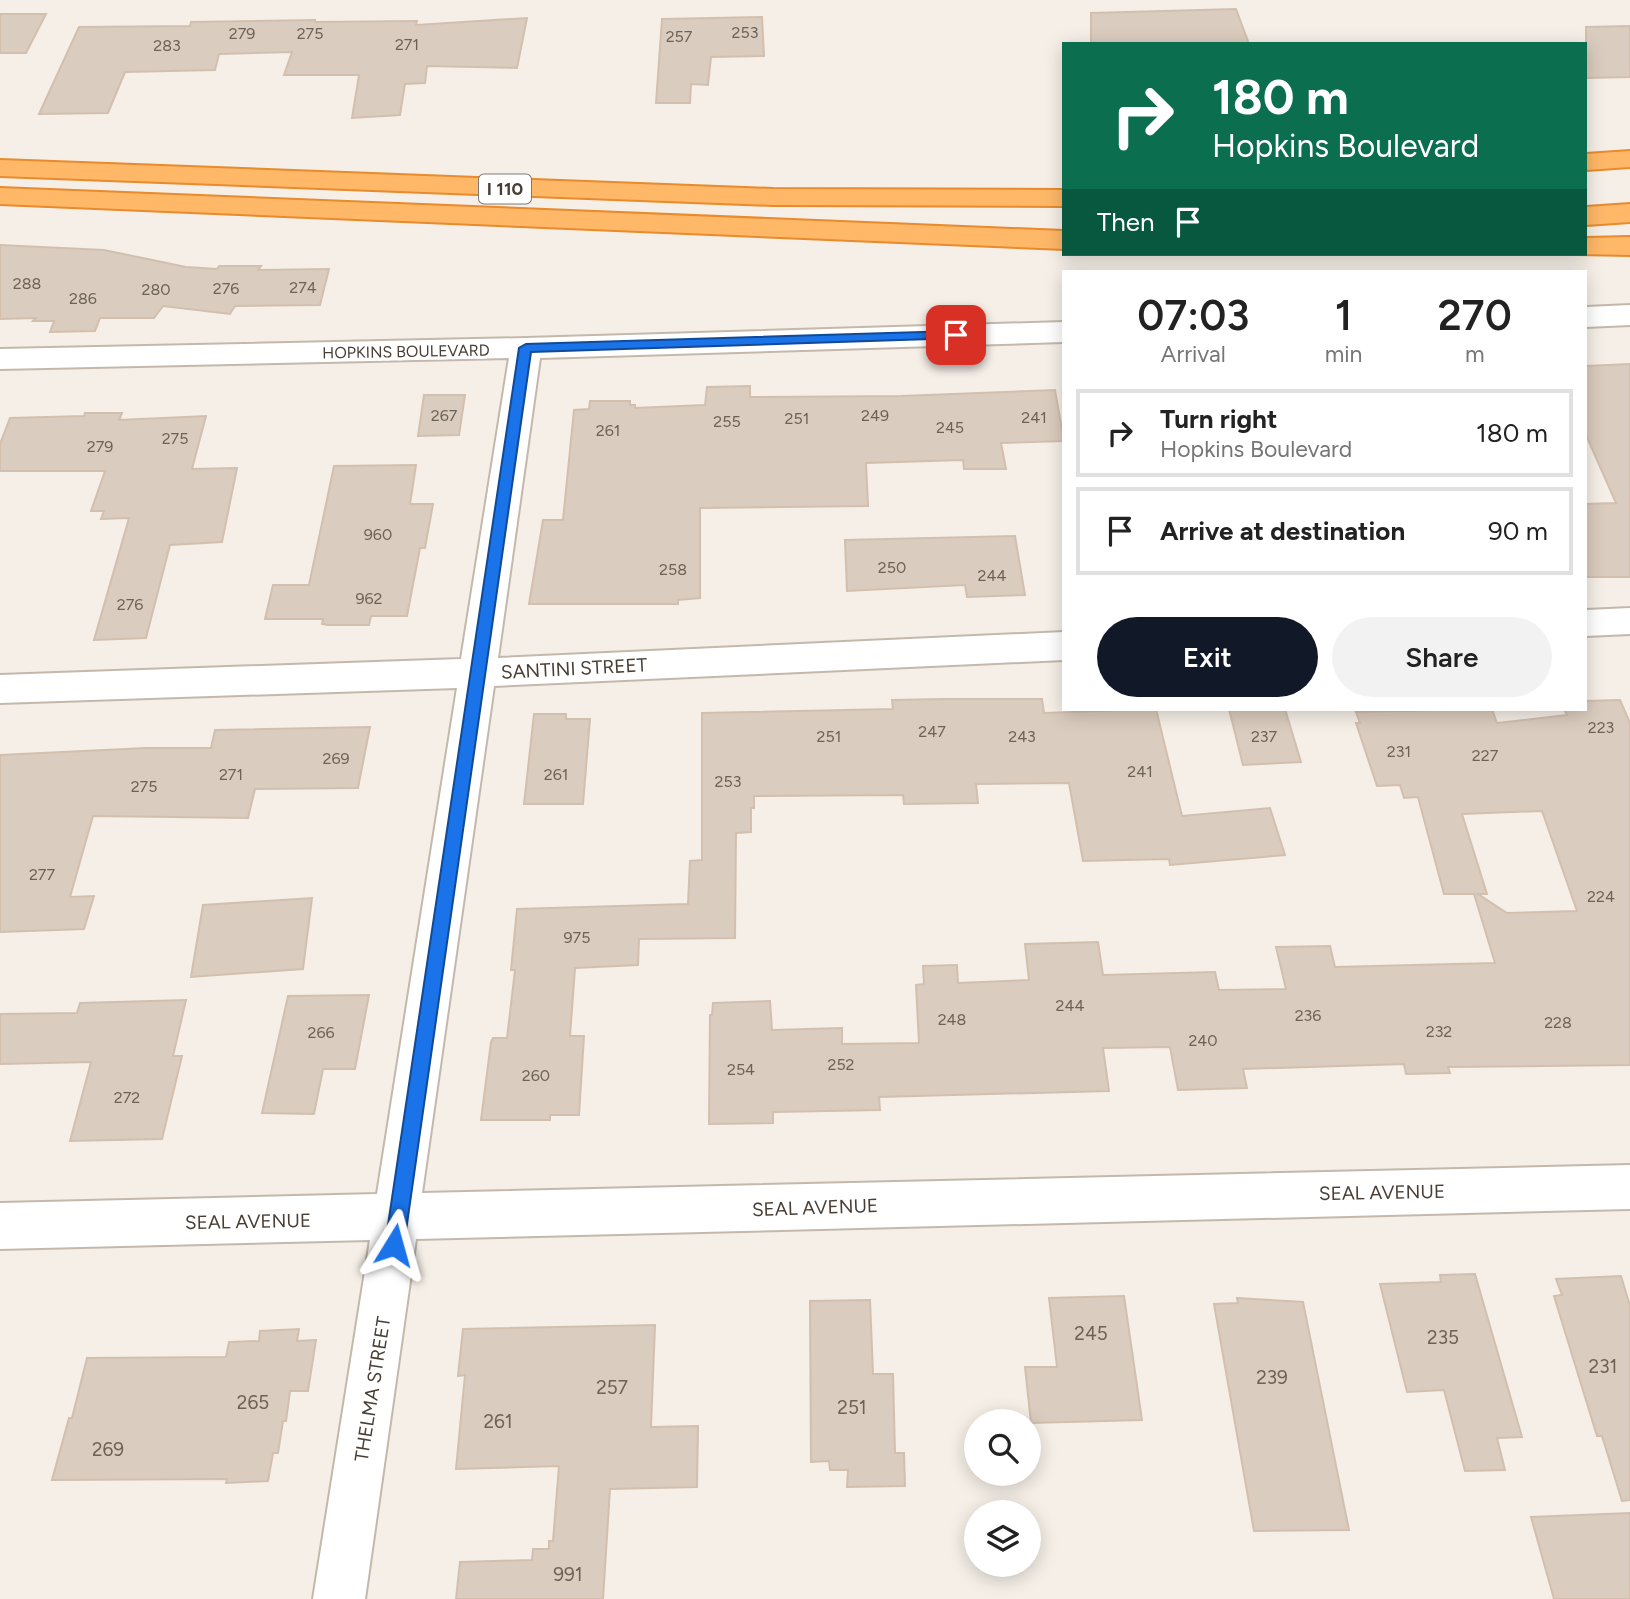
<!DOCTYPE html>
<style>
:root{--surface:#fff;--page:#f2f2f2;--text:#222;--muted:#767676;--line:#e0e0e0;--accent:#111827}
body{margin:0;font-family:Figtree,sans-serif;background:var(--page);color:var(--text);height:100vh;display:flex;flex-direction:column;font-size:26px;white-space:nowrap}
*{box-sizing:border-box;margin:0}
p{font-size:23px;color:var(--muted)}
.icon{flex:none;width:38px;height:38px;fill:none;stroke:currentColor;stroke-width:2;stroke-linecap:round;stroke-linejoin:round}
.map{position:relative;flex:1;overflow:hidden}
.side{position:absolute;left:1062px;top:270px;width:525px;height:441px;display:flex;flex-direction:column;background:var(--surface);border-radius:0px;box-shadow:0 4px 18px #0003}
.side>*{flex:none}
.top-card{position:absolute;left:1062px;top:42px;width:525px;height:214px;border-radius:0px;box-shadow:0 4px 18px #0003;background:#0b6e4f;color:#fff;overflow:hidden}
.controls{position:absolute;left:964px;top:1409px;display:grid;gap:14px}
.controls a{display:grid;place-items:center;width:77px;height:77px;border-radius:50%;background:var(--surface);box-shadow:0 4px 18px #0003;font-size:35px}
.pin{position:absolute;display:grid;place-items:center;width:60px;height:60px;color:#fff;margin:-30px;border-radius:14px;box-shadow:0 4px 10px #0006}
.me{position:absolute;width:77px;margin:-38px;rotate:8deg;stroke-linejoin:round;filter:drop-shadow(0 0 5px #0008)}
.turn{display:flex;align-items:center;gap:24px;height:147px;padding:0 35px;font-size:32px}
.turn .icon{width:91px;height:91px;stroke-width:2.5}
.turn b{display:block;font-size:49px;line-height:60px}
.then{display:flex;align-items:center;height:66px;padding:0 35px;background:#0003;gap:14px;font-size:26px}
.eta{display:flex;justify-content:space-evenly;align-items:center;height:119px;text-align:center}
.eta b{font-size:42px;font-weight:600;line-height:49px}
.cta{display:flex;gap:14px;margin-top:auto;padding:14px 35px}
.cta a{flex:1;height:80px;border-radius:42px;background:var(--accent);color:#fff;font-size:28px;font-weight:600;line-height:80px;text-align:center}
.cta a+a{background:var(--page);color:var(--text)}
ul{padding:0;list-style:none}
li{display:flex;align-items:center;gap:21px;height:88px;margin:0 14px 10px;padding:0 21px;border:4px solid var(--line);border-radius:0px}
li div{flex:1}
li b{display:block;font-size:26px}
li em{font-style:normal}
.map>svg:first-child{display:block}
.building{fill:#daccbe;stroke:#d3bfae;stroke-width:2;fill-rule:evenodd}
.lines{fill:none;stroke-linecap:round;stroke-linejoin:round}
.minor-casing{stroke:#c4b8ac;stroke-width:4}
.highway-casing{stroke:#e98a2c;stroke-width:4}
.minor{fill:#fff;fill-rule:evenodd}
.highway{fill:#ffb868;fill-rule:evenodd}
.route{fill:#1a73e8;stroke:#114b97;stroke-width:2}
.labels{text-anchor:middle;stroke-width:6;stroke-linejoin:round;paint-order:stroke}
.number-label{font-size:16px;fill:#6c6257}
.far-street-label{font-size:16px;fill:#483e35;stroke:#fff}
.shield{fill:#fff;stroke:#7f7872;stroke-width:2}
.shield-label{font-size:18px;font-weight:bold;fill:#483e35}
.street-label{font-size:19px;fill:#483e35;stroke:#fff}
.near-number-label{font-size:19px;fill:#6c6257}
</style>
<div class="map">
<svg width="1630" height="1599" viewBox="0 0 1630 1599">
<rect width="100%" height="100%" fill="#f5efe7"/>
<!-- building -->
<g class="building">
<path d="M1236,9L1249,44H1091V13Z"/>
<path d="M0,14H46L26,53H0Z"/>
<path d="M762,17L764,56L711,57L708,85L691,84L690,103H656L662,19Z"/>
<path d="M527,18L517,68L427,66L425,83L405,84L400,115L352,118L359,75H284L292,52L219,54L215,70L125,72L108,113L39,114L79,27L190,26L191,22L315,20V22L417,21L416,25Z"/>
<path d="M1630,26V77L1586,78V27Z"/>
<path d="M0,245L104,250L186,267L217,269L219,266H261L258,270L329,269L320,305L235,306L230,314L163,306L154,318H100L95,331L50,332L54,321H33L36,318L0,319Z"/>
<path d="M1630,364V577H1586V504L1616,503L1586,435V366Z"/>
<path d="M750,386V397L901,396L1055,390L1064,441L1001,443L1006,469H964L963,460L866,463L868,506L700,508V598L678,600V604H529L543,520H563L574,410L589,409L590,401H630V405H635V408L705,405L707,387Z"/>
<path d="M424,395H465L459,435L418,436Z"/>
<path d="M85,413H122L119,420L206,416L192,469L237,468L222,542L170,545L146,638L94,640L129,518L101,519L104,511H91L105,471H0V444L10,418L84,416Z"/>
<path d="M416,465L410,504H433L425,548H420L407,616H371L369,625H328L322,624L323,619H265L273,585H309L334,466Z"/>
<path d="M1015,536L1025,595L967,597L965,585L847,591L845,540Z"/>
<path d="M944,699H1042L1044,713L1156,709L1182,816L1270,808L1285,855L1170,865L1169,859L1083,861L1069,783L976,784L978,803L904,804L903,795L754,796V808H751V832L736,833L735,938L639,939L638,965L575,968L570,1036H584L579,1115H550V1120H481L491,1042L493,1038H507L515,970H511L517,909L688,904L690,861L702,860V713L893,709L892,700Z"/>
<path d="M1620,700L1630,723V1065L1448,1067L1450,1073L1406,1074L1404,1064L1243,1069L1247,1088L1178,1090L1170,1047L1103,1048L1109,1091L879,1097L880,1110L773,1112V1123L709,1124L710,1015H712L713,1003L770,1001L772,1030L842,1028V1044L919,1043L916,985L924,984L923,966L957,965L958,983L1029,980L1025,944L1098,942L1103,975L1215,972L1219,990L1286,989L1276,947L1330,946L1335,967L1495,963L1474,894H1444L1418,797L1404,798L1400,785L1377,786L1356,723H1360L1356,712L1492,709L1497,723L1567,715L1564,709H1586V701ZM1542,811L1577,911L1507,913L1478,894H1487L1462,814Z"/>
<path d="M1229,709H1285L1301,762L1243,765Z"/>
<path d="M534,714H566V719H590L583,804H524Z"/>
<path d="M370,727L358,788L255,789L248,818L93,816L70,897L94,896L84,929L0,932V755L146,748H211L215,730Z"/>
<path d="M312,898L303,969L191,977L203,905Z"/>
<path d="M369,995L355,1069H323L314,1114L262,1113L288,996Z"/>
<path d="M186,1000L173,1056H182L162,1139L70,1141L91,1062L0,1064V1014L77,1013L80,1003Z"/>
<path d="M1475,1274L1522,1437L1497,1438L1505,1470L1465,1471L1444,1390L1407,1392L1380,1284L1441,1282L1440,1275Z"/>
<path d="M1621,1276L1630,1306V1500L1622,1501L1602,1436H1597L1554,1296L1562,1295L1556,1279Z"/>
<path d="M1124,1296L1142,1420L1031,1423L1025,1367H1057L1049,1298Z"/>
<path d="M1237,1298L1303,1302L1349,1530L1254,1531L1214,1304L1238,1303Z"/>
<path d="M870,1300L873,1374H893L895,1453H904L905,1486L847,1487L848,1470H830L829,1461L811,1462L810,1301Z"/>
<path d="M655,1325L651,1427L698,1426L697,1487L610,1489L603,1599H456L460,1562L532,1560L533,1549H549V1541H553L559,1466L456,1469L465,1375L458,1376L463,1329Z"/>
<path d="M299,1329L297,1341L316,1340L308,1391H290L286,1421H283L278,1453H273L268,1481L226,1483L227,1479L52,1480L69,1418H72L87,1358L226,1357L229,1342L259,1341L260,1331Z"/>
<path d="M1630,1513V1599H1554L1531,1517Z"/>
</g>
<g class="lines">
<!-- minor casing -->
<g class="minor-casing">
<g id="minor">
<path d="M1630,305V325L1586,327V307Z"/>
<path d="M1064,322V342L540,358L498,658L1064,632V660L494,686L422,1193L1630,1165V1209L416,1239L365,1599H313L370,1240L0,1249V1203L377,1194L457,688L0,703V675L461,659L509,358L0,369V349L526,338Z"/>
<path d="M1630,608V634L1586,636V610Z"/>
</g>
</g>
<!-- highway casing -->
<g class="highway-casing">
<g id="highway">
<path d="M1630,151V167L1586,170V154Z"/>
<path d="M0,160L773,189L1064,190V206L773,205L0,176Z"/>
<path d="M0,188L1064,231V249L0,204Z"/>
<path d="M1630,204V222L1586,225V207Z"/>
<path d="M1630,237V255L1577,254H1586V238Z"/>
</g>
</g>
<!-- minor -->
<use href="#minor" class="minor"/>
<!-- highway -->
<use href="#highway" class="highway"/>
</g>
<!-- route -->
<path class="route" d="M956,331L961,332V338L531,352L404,1245L401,1252L394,1255L387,1252L385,1245L519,348L526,344Z"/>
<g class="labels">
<!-- number labels -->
<g class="number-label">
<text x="745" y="38">253</text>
<text x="242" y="39">279</text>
<text x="310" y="39">275</text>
<text x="679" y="42">257</text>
<text x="407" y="50">271</text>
<text x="167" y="51">283</text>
<text x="27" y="289">288</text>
<text x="303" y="293">274</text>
<text x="226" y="294">276</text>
<text x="156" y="295">280</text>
<text x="83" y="304">286</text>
<text x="444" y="421">267</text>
<text x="875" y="421">249</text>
<text x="1034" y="423">241</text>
<text x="797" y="424">251</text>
<text x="727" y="427">255</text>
<text x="950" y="433">245</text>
<text x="608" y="436">261</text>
<text x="175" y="444">275</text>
<text x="100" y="452">279</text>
<text x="378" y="540">960</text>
<text x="892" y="573">250</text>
<text x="673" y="575">258</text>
<text x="992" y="581">244</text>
<text x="369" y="604">962</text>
<text x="130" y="610">276</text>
<text x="1601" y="733">223</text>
<text x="932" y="737">247</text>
<text x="829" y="742">251</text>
<text x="1022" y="742">243</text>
<text x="1264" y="742">237</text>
<text x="1399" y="757">231</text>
<text x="1485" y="761">227</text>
<text x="336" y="764">269</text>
<text x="1140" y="777">241</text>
<text x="231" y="780">271</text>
<text x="556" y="780">261</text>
<text x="728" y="787">253</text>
<text x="144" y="792">275</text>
<text x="42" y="880">277</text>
<text x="1601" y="902">224</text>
<text x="577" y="943">975</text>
<text x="1070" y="1011">244</text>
<text x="1308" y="1021">236</text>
<text x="952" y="1025">248</text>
<text x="1558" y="1028">228</text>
<text x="1439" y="1037">232</text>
<text x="321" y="1038">266</text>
<text x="1203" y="1046">240</text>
<text x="841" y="1070">252</text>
<text x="741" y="1075">254</text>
<text x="536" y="1081">260</text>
<text x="127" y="1103">272</text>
</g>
<!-- far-street labels -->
<g class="far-street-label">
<text transform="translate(406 351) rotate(-1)" y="6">HOPKINS BOULEVARD</text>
</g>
<!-- shield labels -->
<rect class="shield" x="479" y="174.5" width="52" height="29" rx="5"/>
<g class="shield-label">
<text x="505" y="195">I 110</text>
</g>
<!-- street labels -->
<g class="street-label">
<text transform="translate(574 668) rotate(-3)" y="7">SANTINI STREET</text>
<text transform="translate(1382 1192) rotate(-1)" y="7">SEAL AVENUE</text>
<text transform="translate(815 1207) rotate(-2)" y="7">SEAL AVENUE</text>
<text transform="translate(248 1221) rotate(-1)" y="7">SEAL AVENUE</text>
<text transform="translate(372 1389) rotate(-81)" y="7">THELMA STREET</text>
</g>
<!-- near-number labels -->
<g class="near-number-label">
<text x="1091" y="1340">245</text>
<text x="1443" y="1344">235</text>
<text x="1603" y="1373">231</text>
<text x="1272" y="1384">239</text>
<text x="612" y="1394">257</text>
<text x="253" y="1409">265</text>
<text x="852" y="1414">251</text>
<text x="498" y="1428">261</text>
<text x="108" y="1456">269</text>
<text x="568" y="1581">991</text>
</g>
</g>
</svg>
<div class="controls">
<a><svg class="icon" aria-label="search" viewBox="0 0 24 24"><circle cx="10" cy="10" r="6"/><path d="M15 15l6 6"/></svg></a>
<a><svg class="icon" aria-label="layers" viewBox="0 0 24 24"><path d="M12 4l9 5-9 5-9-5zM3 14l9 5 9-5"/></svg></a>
</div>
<div class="pin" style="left:956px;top:335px;background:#d93025"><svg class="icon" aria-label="arrive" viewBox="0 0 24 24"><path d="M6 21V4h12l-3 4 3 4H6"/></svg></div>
<svg class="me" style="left:394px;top:1245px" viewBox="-20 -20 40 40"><path d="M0-17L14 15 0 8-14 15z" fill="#1a73e8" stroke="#fff" stroke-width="4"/></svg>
<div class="top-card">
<div class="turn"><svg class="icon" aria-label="right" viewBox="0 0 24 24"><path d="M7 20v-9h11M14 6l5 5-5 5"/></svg><div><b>180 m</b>Hopkins Boulevard</div></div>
<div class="then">Then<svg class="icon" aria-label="arrive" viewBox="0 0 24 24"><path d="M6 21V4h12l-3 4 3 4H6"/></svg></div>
</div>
<section class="side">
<div class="eta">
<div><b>07:03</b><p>Arrival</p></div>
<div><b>1</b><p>min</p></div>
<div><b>270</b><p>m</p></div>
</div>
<ul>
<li><svg class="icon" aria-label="right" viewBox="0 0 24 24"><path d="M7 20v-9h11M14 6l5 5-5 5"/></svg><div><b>Turn right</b><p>Hopkins Boulevard</p></div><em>180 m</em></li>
<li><svg class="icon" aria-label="arrive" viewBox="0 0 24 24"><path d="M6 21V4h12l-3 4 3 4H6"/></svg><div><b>Arrive at destination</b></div><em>90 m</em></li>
</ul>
<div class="cta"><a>Exit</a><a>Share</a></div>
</section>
</div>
